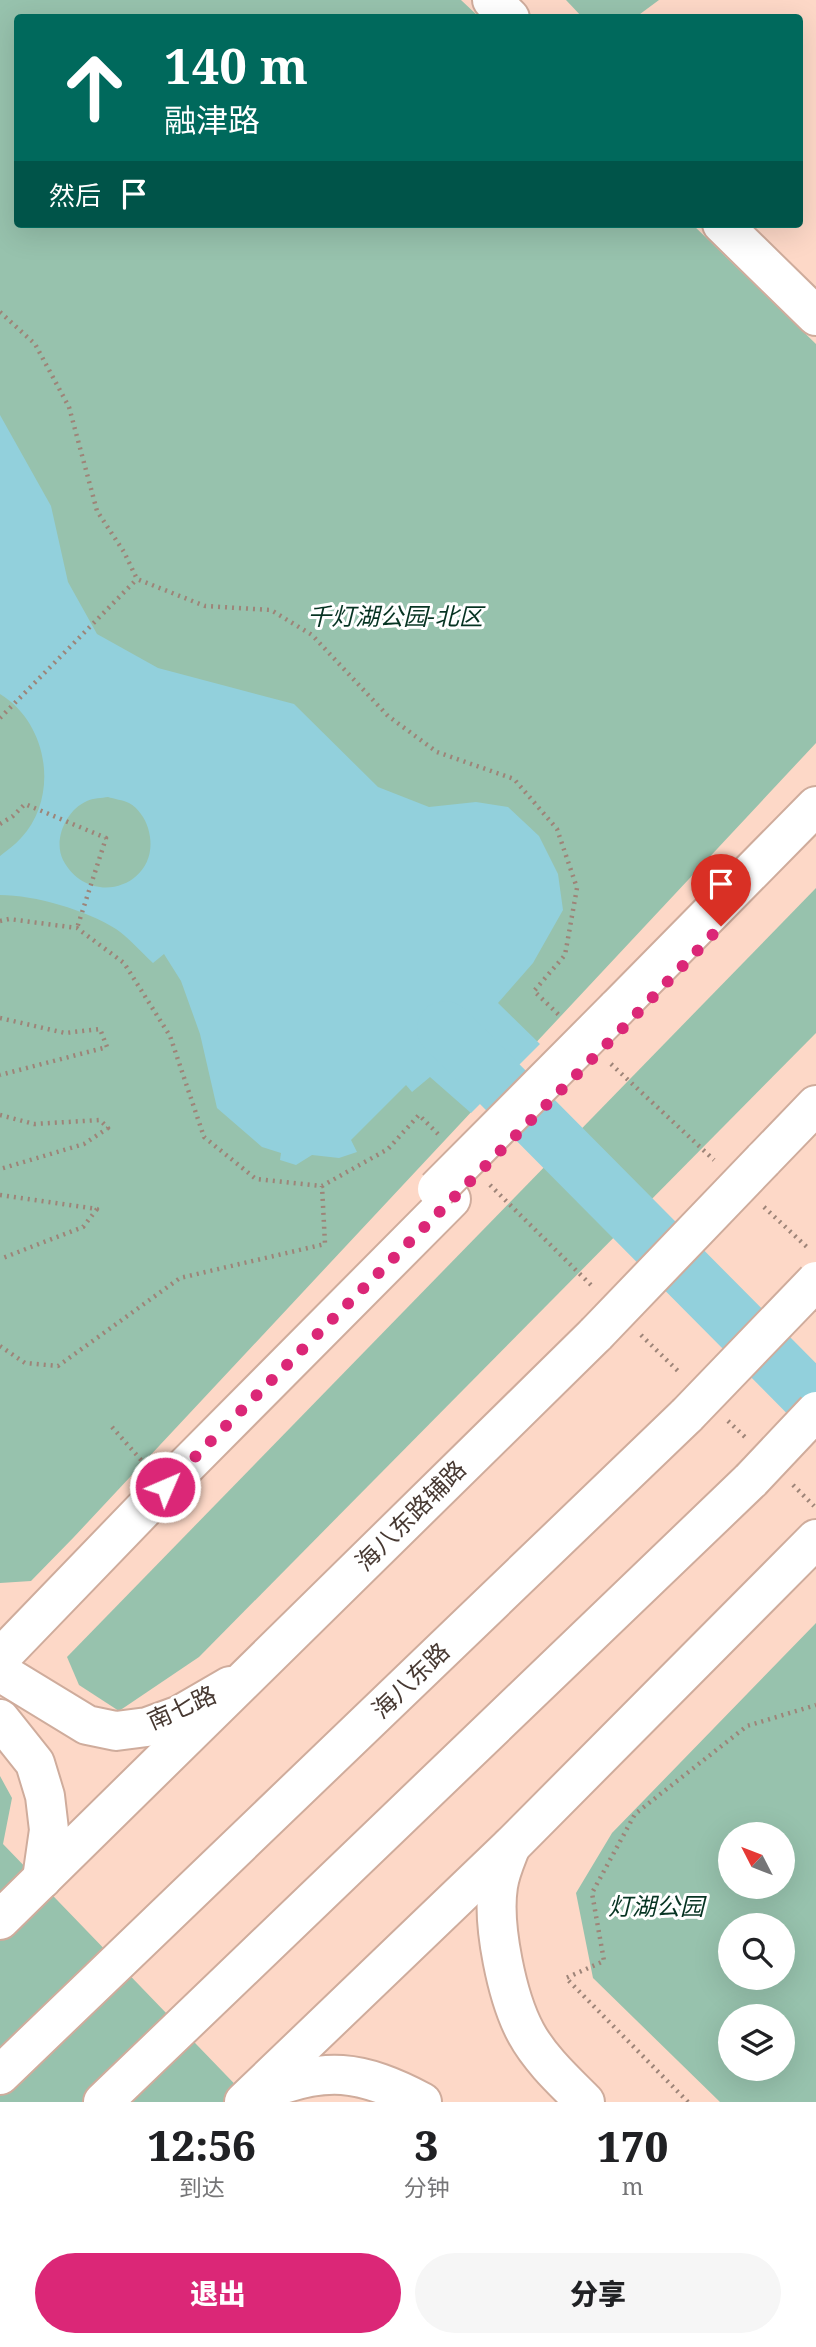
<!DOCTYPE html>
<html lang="zh">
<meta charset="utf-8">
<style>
:root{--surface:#fff;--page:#f6f6f6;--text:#202124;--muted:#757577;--accent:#db2777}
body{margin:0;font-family:"Noto Serif","Noto Sans SC",serif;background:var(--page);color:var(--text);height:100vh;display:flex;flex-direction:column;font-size:26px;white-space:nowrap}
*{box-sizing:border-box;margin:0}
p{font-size:23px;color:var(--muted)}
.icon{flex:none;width:38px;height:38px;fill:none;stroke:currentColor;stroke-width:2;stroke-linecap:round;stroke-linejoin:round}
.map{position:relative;height:2102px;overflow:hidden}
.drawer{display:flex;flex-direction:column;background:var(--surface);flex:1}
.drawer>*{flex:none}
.top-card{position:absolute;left:14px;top:14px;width:789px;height:214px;border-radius:7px;box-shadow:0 7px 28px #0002;background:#00695c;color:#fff;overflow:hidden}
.needle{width:46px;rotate:312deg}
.controls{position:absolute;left:718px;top:1822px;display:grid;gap:14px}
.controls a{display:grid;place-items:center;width:77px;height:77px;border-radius:50%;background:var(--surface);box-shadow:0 7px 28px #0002;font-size:35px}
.pin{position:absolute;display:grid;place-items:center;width:60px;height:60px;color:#fff;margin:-72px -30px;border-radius:50% 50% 50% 0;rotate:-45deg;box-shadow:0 0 7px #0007}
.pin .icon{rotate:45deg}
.me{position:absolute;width:77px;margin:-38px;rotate:45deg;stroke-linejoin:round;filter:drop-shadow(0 0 5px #0008)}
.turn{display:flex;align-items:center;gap:24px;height:147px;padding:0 35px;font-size:32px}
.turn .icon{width:91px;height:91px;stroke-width:2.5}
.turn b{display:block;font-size:49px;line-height:60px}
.then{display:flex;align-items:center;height:66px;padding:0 35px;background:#0003;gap:14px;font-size:26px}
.eta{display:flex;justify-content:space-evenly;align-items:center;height:119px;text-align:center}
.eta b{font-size:42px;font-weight:800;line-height:49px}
.action{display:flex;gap:14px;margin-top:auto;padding:14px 35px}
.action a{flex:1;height:80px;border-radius:42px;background:var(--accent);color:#fff;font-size:28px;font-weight:800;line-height:80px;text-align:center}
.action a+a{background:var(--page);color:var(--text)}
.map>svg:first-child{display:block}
.green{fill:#97c2ad;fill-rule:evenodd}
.water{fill:#92d0dc;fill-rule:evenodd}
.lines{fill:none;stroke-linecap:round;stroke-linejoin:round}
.river{stroke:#92d0dc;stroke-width:56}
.minor-casing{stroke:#cfac9c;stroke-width:42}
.major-casing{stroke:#cfac9c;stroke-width:42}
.highway-casing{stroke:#cfac9c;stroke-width:42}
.path{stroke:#9d8478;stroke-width:4.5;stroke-dasharray:2 5;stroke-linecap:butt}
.minor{stroke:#fff;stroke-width:38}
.major{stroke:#fff;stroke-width:38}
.highway{stroke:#fff;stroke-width:38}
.minor-bridge-casing{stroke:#cfac9c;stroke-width:42;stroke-linecap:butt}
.major-bridge-casing{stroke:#cfac9c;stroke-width:42;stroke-linecap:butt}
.highway-bridge-casing{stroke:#cfac9c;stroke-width:42;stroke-linecap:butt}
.minor-bridge{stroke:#fff;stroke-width:38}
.major-bridge{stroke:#fff;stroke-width:38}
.highway-bridge{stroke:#fff;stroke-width:38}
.route{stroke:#db2777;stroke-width:12;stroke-dasharray:0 21.6}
.labels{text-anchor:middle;stroke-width:6;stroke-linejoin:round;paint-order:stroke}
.park-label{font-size:24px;font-style:italic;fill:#063322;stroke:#fff}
.street-label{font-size:24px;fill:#473932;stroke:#fff}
</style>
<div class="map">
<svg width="816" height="2102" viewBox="0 0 816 2102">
<rect width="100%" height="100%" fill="#fdd8c7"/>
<!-- green -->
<g class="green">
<path d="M0,0H461L479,17L18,18V224H692L816,344V743L74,1537L31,1581L0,1583Z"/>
<path d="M566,0H659L636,17L583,18Z"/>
<path d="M816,888V1033L199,1657L119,1711L79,1685L67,1657Z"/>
<path d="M816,1623V2102H720L593,1978L576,1893L612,1833ZM730,1834H782V1886H730ZM782,1925V1978H730V1925ZM782,2016V2068H730V2016Z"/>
<path d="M0,1776L12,1798L3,1844L252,2102H0Z"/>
</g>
<!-- water -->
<path class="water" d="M0,415L51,506L68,582L97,634L158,668L294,704L378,787L429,807L476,802L508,807L539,836L558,874L563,910L533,963L498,1003L540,1044L471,1113L430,1077L412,1092L406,1085L351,1140L357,1152L339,1158L312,1155L296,1165L280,1160L281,1153L262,1147L217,1108L200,1034L181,981L164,954L153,963C141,952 129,938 116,929C86,910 35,895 0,895V856C7,850 15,845 21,838C60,796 48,723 0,694ZM108,797C114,799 123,800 129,803C138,808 145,818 148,828C165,884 91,912 63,860C53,840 66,810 87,801C93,798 102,798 108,797Z"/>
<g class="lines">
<!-- river -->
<path class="river" d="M445,1029L816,1403"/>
<!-- minor casing -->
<g class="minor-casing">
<g id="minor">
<path d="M492,0L510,18"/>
<path d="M722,224L816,316"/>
<path d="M617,1008L816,806"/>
<path d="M0,1658L165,1487L451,1199"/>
<path d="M0,1672L87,1725L116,1731L147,1727L180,1715L230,1686"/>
<path d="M0,1719L35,1763L45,1796L49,1830L42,1879"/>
</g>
</g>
<!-- major casing -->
<g class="major-casing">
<g id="major">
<path d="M763,1160L816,1105"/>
<path d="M511,1846C506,1859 500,1872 498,1886C492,1925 507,1998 526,2033C540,2059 564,2081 585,2102"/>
<path d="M0,1920L596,1334"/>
<path d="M260,2093C324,2065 361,2070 422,2102"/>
<path d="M244,2102L512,1845L816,1539"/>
</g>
</g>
<!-- highway casing -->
<g class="highway-casing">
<g id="highway">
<path d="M0,2075L687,1415"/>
<path d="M103,2102L751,1480"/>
</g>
</g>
<!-- path -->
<g class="path">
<path d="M0,312L35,344L69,407L97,511L124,552L137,579L205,606L271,610L312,635L388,716L437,752L514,779L557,829L577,888L565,955L534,991L561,1017"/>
<path d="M0,718L137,579"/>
<path d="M0,824L13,816L25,804L106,838L77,928"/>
<path d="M0,921L9,919L77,928L124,963L170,1036L204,1137L256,1179L322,1186L388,1149L419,1115L441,1137"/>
<path d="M0,1018L65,1033L100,1029L107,1047L0,1075"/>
<path d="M611,1064L714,1160"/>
<path d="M0,1115L34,1124L100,1120L108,1128L84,1144L0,1169"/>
<path d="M490,1185L593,1287"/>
<path d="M0,1195L97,1209L83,1227L0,1259"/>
<path d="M764,1207L809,1249"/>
<path d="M641,1335L680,1373"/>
<path d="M0,1346L25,1363L58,1366L180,1278L325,1244L322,1186"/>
<path d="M728,1421L745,1437"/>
<path d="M112,1427L142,1461"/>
<path d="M793,1485L814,1506"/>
<path d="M688,2102L566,1978L604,1961L592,1893L635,1814L747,1726L816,1705"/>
</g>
<!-- minor -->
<use href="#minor" class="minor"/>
<!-- major -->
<use href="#major" class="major"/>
<!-- highway -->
<use href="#highway" class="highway"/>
<!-- minor-bridge casing -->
<g class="minor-bridge-casing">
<path id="minor-bridge" d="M437,1189L617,1008"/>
</g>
<!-- major-bridge casing -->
<g class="major-bridge-casing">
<path id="major-bridge" d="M596,1334L763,1160"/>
</g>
<!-- highway-bridge casing -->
<g class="highway-bridge-casing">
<g id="highway-bridge">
<path d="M687,1415L816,1281"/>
<path d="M751,1480L816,1411"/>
</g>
</g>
<!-- minor-bridge -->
<use href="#minor-bridge" class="minor-bridge"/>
<!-- major-bridge -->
<use href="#major-bridge" class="major-bridge"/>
<!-- highway-bridge -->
<use href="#highway-bridge" class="highway-bridge"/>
</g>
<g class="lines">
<!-- route -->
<path class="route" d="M165,1487L627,1024L721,926"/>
</g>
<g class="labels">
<!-- park labels -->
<g class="park-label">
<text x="395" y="625">千灯湖公园-北区</text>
<text x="656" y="1915">灯湖公园</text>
</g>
<!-- street labels -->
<g class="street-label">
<text transform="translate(411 1516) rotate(-45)" y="8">海八东路辅路</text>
<text transform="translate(411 1681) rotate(-44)" y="8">海八东路</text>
<text transform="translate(182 1708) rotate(-24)" y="8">南七路</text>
</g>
</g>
</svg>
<div class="controls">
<a><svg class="needle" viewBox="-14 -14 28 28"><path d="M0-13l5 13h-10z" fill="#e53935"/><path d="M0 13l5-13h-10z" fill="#757577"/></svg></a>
<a><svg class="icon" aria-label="search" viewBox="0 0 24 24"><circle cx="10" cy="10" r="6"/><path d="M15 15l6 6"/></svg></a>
<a><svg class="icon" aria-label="layers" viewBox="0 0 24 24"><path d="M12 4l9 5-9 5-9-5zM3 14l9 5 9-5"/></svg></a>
</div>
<div class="pin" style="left:721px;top:926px;background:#d93025"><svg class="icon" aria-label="arrive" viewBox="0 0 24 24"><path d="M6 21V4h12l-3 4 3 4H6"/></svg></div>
<svg class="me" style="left:165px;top:1487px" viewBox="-20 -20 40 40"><circle r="17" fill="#db2777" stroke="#fff" stroke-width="3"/><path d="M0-11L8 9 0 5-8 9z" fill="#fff"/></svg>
<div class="top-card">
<div class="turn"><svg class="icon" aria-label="ahead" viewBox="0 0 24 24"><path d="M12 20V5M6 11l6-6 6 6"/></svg><div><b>140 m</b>融津路</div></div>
<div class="then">然后<svg class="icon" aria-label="arrive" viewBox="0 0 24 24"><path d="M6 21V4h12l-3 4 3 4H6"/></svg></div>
</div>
</div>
<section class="drawer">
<div class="eta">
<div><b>12:56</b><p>到达</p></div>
<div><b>3</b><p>分钟</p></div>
<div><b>170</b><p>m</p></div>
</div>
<div class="action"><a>退出</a><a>分享</a></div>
</section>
